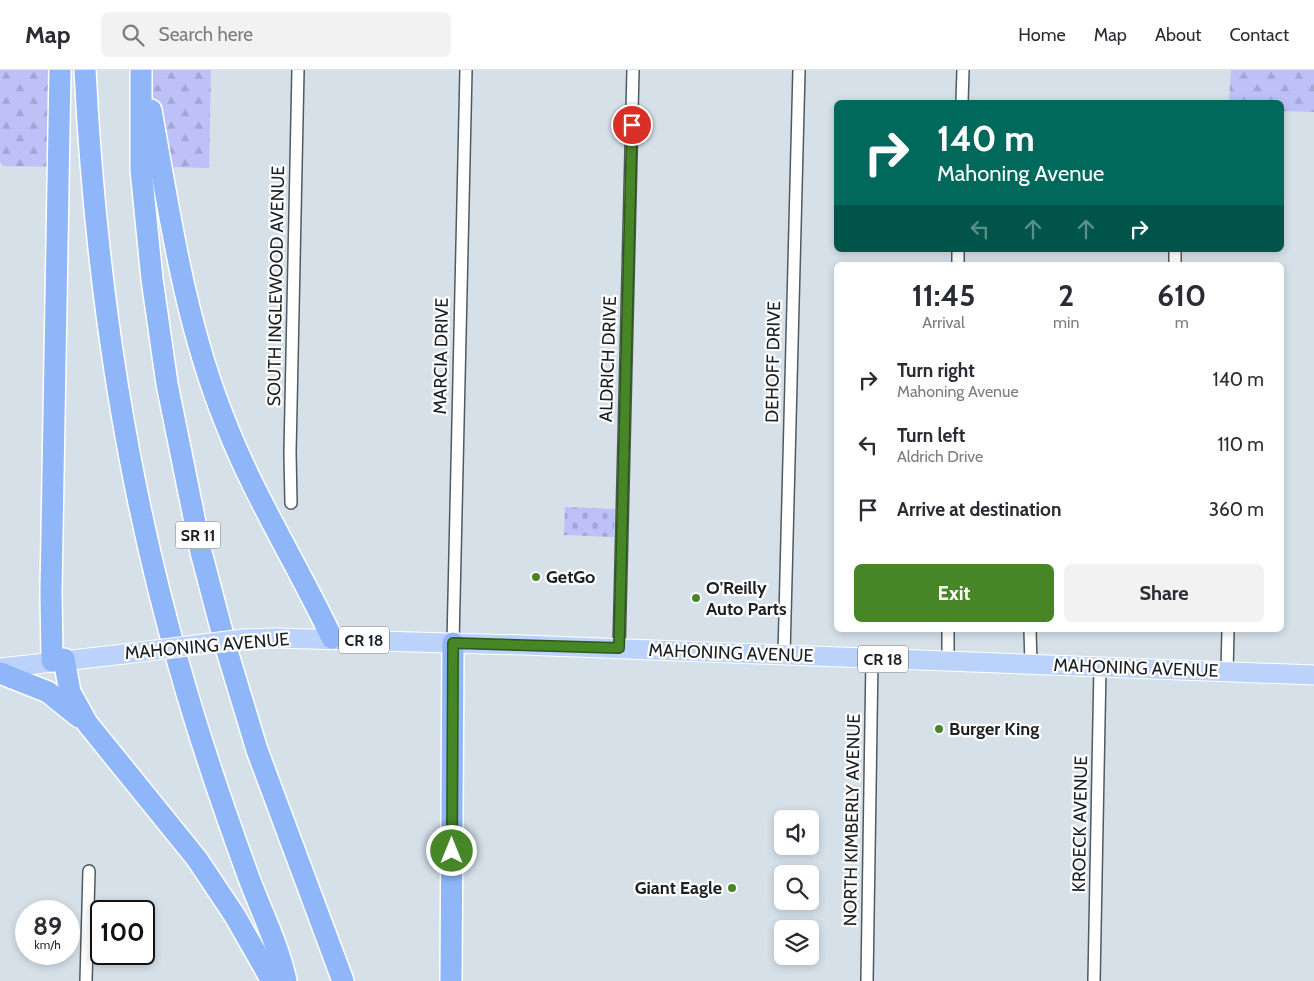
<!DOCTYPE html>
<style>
:root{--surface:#fff;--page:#f2f2f3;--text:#2b2b33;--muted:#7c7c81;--line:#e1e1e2;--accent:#468626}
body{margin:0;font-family:Cabin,sans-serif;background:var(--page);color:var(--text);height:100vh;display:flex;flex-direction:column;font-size:19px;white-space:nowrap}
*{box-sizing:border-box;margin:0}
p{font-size:16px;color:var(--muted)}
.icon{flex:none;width:28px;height:28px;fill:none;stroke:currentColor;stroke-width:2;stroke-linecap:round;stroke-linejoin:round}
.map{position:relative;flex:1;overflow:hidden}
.side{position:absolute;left:834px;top:192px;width:450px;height:370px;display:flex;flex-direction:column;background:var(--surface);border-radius:8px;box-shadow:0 2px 8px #0003}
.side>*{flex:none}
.guide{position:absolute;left:834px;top:30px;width:450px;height:152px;border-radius:8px;box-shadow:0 2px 8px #0003;background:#00695c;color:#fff;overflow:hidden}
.buttons{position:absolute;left:774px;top:740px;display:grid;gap:10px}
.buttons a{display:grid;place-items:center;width:45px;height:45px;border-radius:8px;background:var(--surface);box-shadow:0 2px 8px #0003;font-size:25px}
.speed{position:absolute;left:15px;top:830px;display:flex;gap:10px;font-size:25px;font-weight:700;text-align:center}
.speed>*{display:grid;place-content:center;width:65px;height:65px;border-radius:50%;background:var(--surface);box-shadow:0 2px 8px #0003;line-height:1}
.speed small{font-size:12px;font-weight:400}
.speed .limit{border:2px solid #111;border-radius:8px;background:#fff;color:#111}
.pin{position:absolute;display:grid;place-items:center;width:42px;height:42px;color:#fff;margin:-21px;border:2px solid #fff;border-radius:50%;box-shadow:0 1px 5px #0007}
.me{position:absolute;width:55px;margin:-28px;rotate:0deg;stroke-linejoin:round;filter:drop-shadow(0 0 4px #0008)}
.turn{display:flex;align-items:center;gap:18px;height:105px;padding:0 20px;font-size:22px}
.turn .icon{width:65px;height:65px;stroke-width:2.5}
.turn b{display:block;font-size:35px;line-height:42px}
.lanes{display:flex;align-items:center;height:48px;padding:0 20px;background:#0003;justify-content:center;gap:25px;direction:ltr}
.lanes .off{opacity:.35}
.eta{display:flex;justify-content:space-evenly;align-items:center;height:85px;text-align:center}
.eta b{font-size:30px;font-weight:700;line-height:35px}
.action{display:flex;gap:10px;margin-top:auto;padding:10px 20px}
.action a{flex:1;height:58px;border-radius:8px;background:var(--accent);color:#fff;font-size:20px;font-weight:700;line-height:58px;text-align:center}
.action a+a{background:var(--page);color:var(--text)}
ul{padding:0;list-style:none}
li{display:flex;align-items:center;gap:15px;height:65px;padding:0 20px}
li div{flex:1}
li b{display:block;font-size:19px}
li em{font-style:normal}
header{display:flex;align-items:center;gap:30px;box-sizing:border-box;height:70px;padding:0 25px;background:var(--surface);border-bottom:1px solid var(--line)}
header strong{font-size:24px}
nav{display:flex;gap:28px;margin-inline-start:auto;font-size:18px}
.search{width:350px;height:45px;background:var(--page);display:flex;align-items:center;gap:12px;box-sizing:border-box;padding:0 18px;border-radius:8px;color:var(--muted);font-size:19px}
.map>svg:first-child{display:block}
.forest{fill:url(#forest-firs)}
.cemetery{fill:url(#cemetery-stones)}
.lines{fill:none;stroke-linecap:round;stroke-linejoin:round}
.minor-casing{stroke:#505a61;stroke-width:14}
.primary-casing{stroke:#fff;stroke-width:21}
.motorway-casing{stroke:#fff;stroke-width:24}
.minor{stroke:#fff;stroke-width:11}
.primary{stroke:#bbd3fb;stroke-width:19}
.motorway{stroke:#8eb6f8;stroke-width:21}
.primary-bridge-casing{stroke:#fff;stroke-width:21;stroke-linecap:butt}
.primary-bridge{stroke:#bbd3fb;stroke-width:19}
.route-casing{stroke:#2e5719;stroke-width:12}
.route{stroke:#468626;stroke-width:9}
.poi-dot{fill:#468626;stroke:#fff;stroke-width:2}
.labels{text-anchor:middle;stroke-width:4.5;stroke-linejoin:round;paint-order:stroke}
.shield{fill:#fff;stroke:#606365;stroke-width:1}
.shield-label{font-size:16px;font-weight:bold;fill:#1c2023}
.street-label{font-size:18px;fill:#1c2023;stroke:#fff}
.poi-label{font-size:18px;font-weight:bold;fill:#1c2023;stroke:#fff;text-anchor:start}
</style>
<header>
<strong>Map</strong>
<div class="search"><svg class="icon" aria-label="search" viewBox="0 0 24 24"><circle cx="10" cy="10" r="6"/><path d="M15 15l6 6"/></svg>Search here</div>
<nav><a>Home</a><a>Map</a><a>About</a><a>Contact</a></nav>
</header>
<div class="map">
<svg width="1314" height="911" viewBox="0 0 1314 911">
<defs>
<pattern id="forest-firs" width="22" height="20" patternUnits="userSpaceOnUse" patternTransform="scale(1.25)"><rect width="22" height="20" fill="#bdc1f8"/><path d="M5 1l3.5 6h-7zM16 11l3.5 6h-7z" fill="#a2a6d4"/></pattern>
<pattern id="cemetery-stones" width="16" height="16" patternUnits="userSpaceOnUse" patternTransform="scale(1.25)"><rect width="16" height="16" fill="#bdc1f8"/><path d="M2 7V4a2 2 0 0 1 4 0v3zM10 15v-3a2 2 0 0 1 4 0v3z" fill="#a2a6d4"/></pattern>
</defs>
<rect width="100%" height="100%" fill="#d5e0e9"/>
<!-- forest -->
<g class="forest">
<path d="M0,0H60L57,97L3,96L0,91Z"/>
<path d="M144,0H211L209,98L161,97Z"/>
<path d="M1231,0H1314V42L1281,41V32H1229Z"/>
</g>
<!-- cemetery -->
<path class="cemetery" d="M565,437L615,439L614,467L564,465Z"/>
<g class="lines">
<!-- minor casing -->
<g class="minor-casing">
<g id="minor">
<path d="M962,32L963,0"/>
<path d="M958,195V180"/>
<path d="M1175,195V180"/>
<path d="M291,433L290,383L298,0"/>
<path d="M1030,560L1031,595"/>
<path d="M453,573L466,0"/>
<path d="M619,579L633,0"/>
<path d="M784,585L799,0"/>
<path d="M948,591V560"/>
<path d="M1227,602L1228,560"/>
<path d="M86,911L89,801"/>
<path d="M867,911L872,589"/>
<path d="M1094,911L1100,597"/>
</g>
</g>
<!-- primary casing -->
<g class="primary-casing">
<g id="primary">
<path d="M275,568L523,575L1314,605"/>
<path d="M0,598L124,584"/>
</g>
</g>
<!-- motorway casing -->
<g class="motorway-casing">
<g id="motorway">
<path d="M85,0C95,202 124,404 180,599C199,667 222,734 246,800C259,837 278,873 286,911"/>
<path d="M141,0V99L152,209L167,314L201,482L227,581L257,680L343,911"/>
<path d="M151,40C170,147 185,253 226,354C255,428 298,496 332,568"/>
<path d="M64,589L70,622L87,653L197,789L235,846L272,911"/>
<path d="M52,591L51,521L60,0"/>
<path d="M0,603L48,622L79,647"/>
<path d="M451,911L453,573"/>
</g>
</g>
<!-- minor -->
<use href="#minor" class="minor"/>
<!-- primary -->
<use href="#primary" class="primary"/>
<!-- motorway -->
<use href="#motorway" class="motorway"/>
<!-- primary-bridge casing -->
<g class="primary-bridge-casing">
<path id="primary-bridge" d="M124,584L243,569L275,568"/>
</g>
<!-- primary-bridge -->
<use href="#primary-bridge" class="primary-bridge"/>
</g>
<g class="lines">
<!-- route casing -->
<g class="route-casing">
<path id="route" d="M452,781L453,573L619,578L632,55"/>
</g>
<!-- route -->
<use href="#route" class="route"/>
</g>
<!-- markers -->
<g class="poi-dot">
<circle cx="536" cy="507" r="5"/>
<circle cx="696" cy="528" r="5"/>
<circle cx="939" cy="659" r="5"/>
<circle cx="732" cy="818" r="5"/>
</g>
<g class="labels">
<!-- shield labels -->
<g class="shield">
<rect x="175.5" y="451.5" width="45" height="27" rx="4"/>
<rect x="339" y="556.5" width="50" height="27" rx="4"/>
<rect x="858" y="575.5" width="50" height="27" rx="4"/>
</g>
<g class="shield-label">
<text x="198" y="471">SR 11</text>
<text x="364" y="576">CR 18</text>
<text x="883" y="595">CR 18</text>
</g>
<!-- street labels -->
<g class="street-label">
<text transform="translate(276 216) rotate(-89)" y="6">SOUTH INGLEWOOD AVENUE</text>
<text transform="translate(441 286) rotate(-89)" y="6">MARCIA DRIVE</text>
<text transform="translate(608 289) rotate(-88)" y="6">ALDRICH DRIVE</text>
<text transform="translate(773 292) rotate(-89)" y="6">DEHOFF DRIVE</text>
<text transform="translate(207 576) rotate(-5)" y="6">MAHONING AVENUE</text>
<text transform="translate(731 583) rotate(2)" y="6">MAHONING AVENUE</text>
<text transform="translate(1136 598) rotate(2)" y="6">MAHONING AVENUE</text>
<text transform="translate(852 750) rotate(-89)" y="6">NORTH KIMBERLY AVENUE</text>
<text transform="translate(1080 754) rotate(-89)" y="6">KROECK AVENUE</text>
</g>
<!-- poi labels -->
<g class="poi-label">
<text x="546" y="513">GetGo</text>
<text x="706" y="524">O'Reilly<tspan x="706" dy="21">Auto Parts</tspan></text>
<text x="949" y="665">Burger King</text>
<text x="722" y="824" text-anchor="end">Giant Eagle</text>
</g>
</g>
</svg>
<div class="buttons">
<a><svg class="icon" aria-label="sound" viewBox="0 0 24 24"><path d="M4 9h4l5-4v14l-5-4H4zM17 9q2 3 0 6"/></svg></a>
<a><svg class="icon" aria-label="search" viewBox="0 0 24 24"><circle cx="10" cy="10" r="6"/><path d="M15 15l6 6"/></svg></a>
<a><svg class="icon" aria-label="layers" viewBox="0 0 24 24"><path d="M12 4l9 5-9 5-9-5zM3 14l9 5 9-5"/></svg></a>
</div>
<div class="speed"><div>89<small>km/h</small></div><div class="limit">100</div></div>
<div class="pin" style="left:632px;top:55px;background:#d93025"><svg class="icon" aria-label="arrive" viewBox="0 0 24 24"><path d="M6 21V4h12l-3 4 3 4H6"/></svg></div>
<svg class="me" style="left:452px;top:781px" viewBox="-20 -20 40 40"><circle r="17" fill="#468626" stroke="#fff" stroke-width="3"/><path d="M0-11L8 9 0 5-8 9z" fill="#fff"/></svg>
<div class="guide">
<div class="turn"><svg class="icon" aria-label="right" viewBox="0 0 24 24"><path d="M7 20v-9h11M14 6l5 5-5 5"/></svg><div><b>140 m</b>Mahoning Avenue</div></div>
<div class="lanes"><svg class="icon off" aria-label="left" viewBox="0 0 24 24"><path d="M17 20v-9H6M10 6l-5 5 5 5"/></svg><svg class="icon off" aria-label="ahead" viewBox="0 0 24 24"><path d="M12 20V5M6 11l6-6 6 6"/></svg><svg class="icon off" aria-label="ahead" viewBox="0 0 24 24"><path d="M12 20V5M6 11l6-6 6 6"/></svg><svg class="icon" aria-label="right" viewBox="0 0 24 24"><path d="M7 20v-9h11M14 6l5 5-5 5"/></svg></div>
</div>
<section class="side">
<div class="eta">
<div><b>11:45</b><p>Arrival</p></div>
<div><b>2</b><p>min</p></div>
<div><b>610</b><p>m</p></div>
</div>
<ul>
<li><svg class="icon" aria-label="right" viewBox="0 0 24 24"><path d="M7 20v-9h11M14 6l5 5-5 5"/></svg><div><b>Turn right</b><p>Mahoning Avenue</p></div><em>140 m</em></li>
<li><svg class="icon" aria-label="left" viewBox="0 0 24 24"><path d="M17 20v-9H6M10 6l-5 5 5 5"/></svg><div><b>Turn left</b><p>Aldrich Drive</p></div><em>110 m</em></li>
<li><svg class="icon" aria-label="arrive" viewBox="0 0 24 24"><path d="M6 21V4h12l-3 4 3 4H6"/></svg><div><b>Arrive at destination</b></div><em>360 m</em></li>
</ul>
<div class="action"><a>Exit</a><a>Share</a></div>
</section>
</div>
